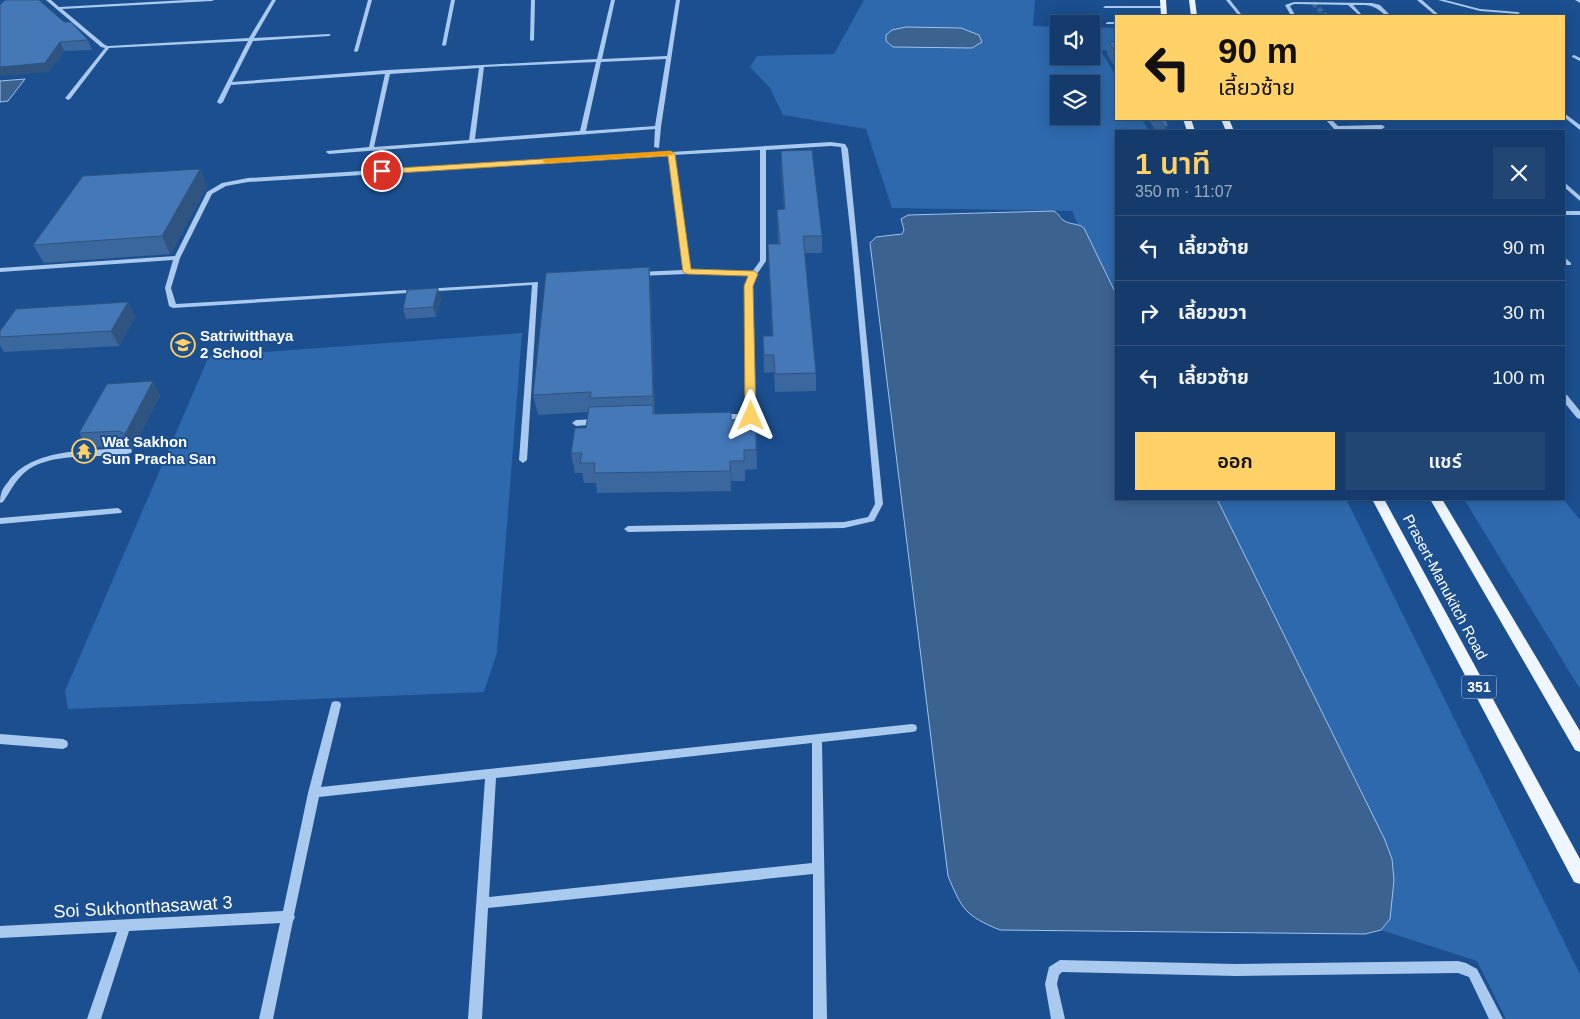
<!DOCTYPE html>
<html lang="th">
<meta charset="utf-8">
<style>
:root{--surface:#143b6b;--page:#214673;--text:#f1f3f6;--muted:#9dadc1;--line:#33557e;--accent:#ffd166}
body{margin:0;font-family:Helvetica,"Noto Sans Thai",sans-serif;background:var(--page);color:var(--text);height:100vh;display:flex;flex-direction:column;font-size:19px;white-space:nowrap}
*{box-sizing:border-box;margin:0}
p{font-size:16px;color:var(--muted)}
.icon{flex:none;width:28px;height:28px;fill:none;stroke:currentColor;stroke-width:2;stroke-linecap:round;stroke-linejoin:round}
.map{position:relative;flex:1;overflow:hidden}
.side{position:absolute;left:1115px;top:130px;width:450px;height:370px;display:flex;flex-direction:column;background:var(--surface);border-radius:0px;box-shadow:0 2px 12px #0003,0 0 0 1px var(--line)}
.side>*{flex:none}
.banner{position:absolute;left:1115px;top:15px;width:450px;height:105px;border-radius:0px;box-shadow:0 2px 12px #0003,0 0 0 1px var(--line);background:#ffd166;color:#111;overflow:hidden}
.controls{position:absolute;left:1050px;top:15px;display:grid;gap:10px}
.controls a{display:grid;place-items:center;width:50px;height:50px;border-radius:0px;background:var(--surface);box-shadow:0 2px 12px #0003,0 0 0 1px var(--line);font-size:25px}
.pin{position:absolute;display:grid;place-items:center;width:42px;height:42px;color:#fff;margin:-21px;border:2px solid #fff;border-radius:50%;box-shadow:0 1px 5px #0007}
.me{position:absolute;width:55px;margin:-28px;rotate:0deg;stroke-linejoin:round;filter:drop-shadow(0 0 4px #0008)}
.turn{display:flex;align-items:center;gap:18px;height:105px;padding:0 20px;font-size:22px}
.turn .icon{width:65px;height:65px;stroke-width:2.5}
.turn b{display:block;font-size:35px;line-height:42px}
.round{display:grid;place-items:center;flex:none;width:52px;height:52px;border-radius:0px;background:var(--page)}
.overview{display:flex;align-items:center;justify-content:space-between;height:85px;padding:0 20px}
h1{font-size:30px;font-weight:600;line-height:38px;color:var(--accent)}
.action{display:flex;gap:10px;margin-top:auto;padding:10px 20px}
.action a{flex:1;height:58px;border-radius:0px;background:var(--accent);color:#111;font-size:20px;font-weight:600;line-height:58px;text-align:center}
.action a+a{background:var(--page);color:var(--text)}
ul{padding:0;list-style:none}
li{display:flex;align-items:center;gap:15px;height:65px;padding:0 20px;border-top:1px solid var(--line)}
li div{flex:1}
li b{display:block;font-size:19px}
li em{font-style:normal}
.map>svg:first-child{display:block}
.green{fill:#2e69ad;fill-rule:evenodd}
.water{fill:#3c6290;stroke:#9cc4f0}
.lines{fill:none;stroke-linecap:round;stroke-linejoin:round}
.minor-tunnel{stroke:#3d69a0;stroke-width:5;stroke-dasharray:5 2.5;stroke-linecap:butt}
.minor{fill:#a9c9ee;fill-rule:evenodd}
.major{fill:#f0f6ff;fill-rule:evenodd}
.wall{fill:#3a679d}
.shaded-wall{fill:#305480}
.building{fill:#4478b7;stroke:#305480}
.route{fill:#ffd166;stroke:#a68842}
.slow{fill:#f59e0b}
.labels{text-anchor:middle;stroke-width:4;stroke-linejoin:round;paint-order:stroke}
.shield{fill:#1b4f8f;stroke:#bbcadd;stroke-width:1}
.shield-label{font-size:14px;font-weight:bold;fill:#fff}
.poi-label{font-size:15px;font-weight:bold;fill:#fff;stroke:#1b4f8f;text-anchor:start}
.street-label{font-size:15px;fill:#fff;stroke:#1b4f8f}
.near-street-label{font-size:18px;fill:#fff;stroke:#1b4f8f}
</style>
<div class="map">
<svg width="1580" height="1019" viewBox="0 0 1580 1019">
<rect width="100%" height="100%" fill="#1b4f8f"/>
<!-- green -->
<g class="green">
<path d="M864,0H1035L1033,26L1059,27V56H1091V27L1116,28V50L1101,51L1116,76V119H1142L1149,131H1163H1116V314L1072,211L892,208L866,129L783,115L770,88L750,67L757,56L834,54ZM1059,84H1091V116H1059Z"/>
<path d="M522,333L497,652L484,692L68,709L65,691L209,356Z"/>
<path d="M1196,499H1346L1580,974V1019H1506L1477,961L1381,930Z"/>
<path d="M1464,499H1563L1580,520V689Z"/>
</g>
<!-- water -->
<g class="water">
<path d="M906,27L961,28L979,35L982,42L972,48L893,47L886,41V35L892,30Z"/>
<path d="M25,79L8,101L0,102V81Z"/>
<path d="M1053,211C1059,213 1059,217 1063,220C1070,225 1078,223 1084,228L1116,294V499H1217L1384,838L1392,859L1394,880L1390,919L1381,930L1365,934L1000,930C966,916 962,910 948,876L870,243L876,237L902,234L904,230L901,219L908,215Z"/>
</g>
<g class="lines">
<!-- minor-tunnel -->
<path class="minor-tunnel" d="M1313,3L1326,16"/>
<!-- minor -->
<g class="minor">
<path d="M46,0H51L59,7L186,0H214L212,1L62,9L105,45L108,46L249,38L272,0H276L254,38L329,34L331,35L329,36L253,41L232,82L388,70L597,59L611,0H615L602,59L667,56L676,0H680L661,127L659,148L654,147L655,129L329,154L326,152L327,151L369,147L385,74L231,85L223,102L220,104L217,102L248,41L109,48L70,99L68,100L65,98L66,97L105,48L101,47ZM666,59L655,126L586,131L601,62ZM596,62L580,131L475,139L484,67ZM479,68L469,140L374,147L390,74Z"/>
<path d="M368,0H372L358,51L356,52L354,51Z"/>
<path d="M451,0H455L446,45L444,46L442,45Z"/>
<path d="M531,0H535L534,40L532,41L530,40Z"/>
<path d="M1226,0H1230L1241,14H1290L1285,5L1294,2L1372,3L1380,5L1390,15L1386,16C1373,4 1370,5 1353,5L1362,15L1360,16L1348,5L1294,4L1290,6L1295,15L1293,16H1239Z"/>
<path d="M1417,0H1422L1440,16H1436Z"/>
<path d="M1438,0H1445L1480,9L1518,12L1520,13L1518,14L1480,11Z"/>
<path d="M1575,0H1580V3Z"/>
<path d="M1105,6H1163L1165,7L1163,8H1103Z"/>
<path d="M1108,22H1116V24H1106V23Z"/>
<path d="M1574,55L1580,58V61L1572,57V56Z"/>
<path d="M1564,113L1580,125V130L1564,117Z"/>
<path d="M1325,119H1331L1338,126L1382,125L1385,127L1382,129L1341,130L1342,131H1336Z"/>
<path d="M831,142L845,144L848,149L883,504L874,521L844,528L628,532L624,529L628,526L844,522L868,517L875,504L851,238L841,147L831,146L766,150V261L757,274L752,286L755,416L751,419L720,420L716,417L720,414H747L746,286L750,276L687,274L638,276L635,274L638,272L683,270L668,156L248,182L226,186L212,194L180,258L171,288L176,304L538,282L527,460L523,463L519,460L532,285L173,308L169,306L165,288L173,260L0,272V268L175,256L207,192L222,183L248,178ZM760,150V261L752,272L690,270L674,155Z"/>
<path d="M1564,182L1580,196V201L1564,187Z"/>
<rect x="1564" y="211" width="16" height="4"/>
<path d="M1564,257L1571,263V265H1567L1564,263Z"/>
<path d="M1564,395H1567L1580,411V419L1577,418L1564,402Z"/>
<path d="M597,419L601,422L600,424L576,426L572,423L576,420Z"/>
<path d="M128,448L131,449L132,451L131,453C99,460 50,450 24,473C15,481 10,492 3,502L0,503C0,494 2,489 8,482C32,447 90,451 128,448Z"/>
<path d="M118,508L122,511L121,513L0,524V518Z"/>
<path d="M336,701L340,702L341,705L321,787L912,724L916,725L917,728L916,731L912,732L822,742L827,1019H813V874L488,908L482,1019H468L485,779L319,797L294,915L295,917L293,921L273,1019H259L280,923L129,931L101,1019H87L117,932L0,938V926L283,911L308,793L331,705L332,702ZM812,743V863L489,897L496,778Z"/>
<path d="M0,734L63,739L67,741L68,744L67,747L63,749L0,744Z"/>
<path d="M1060,960L1236,964L1458,961L1466,963L1477,969L1503,1019H1489L1469,977L1458,973L1236,976L1062,972L1059,975L1057,984L1065,1019H1051L1045,984L1049,967Z"/>
</g>
<!-- major -->
<g class="major">
<path d="M1160,0H1166L1167,16H1161Z"/>
<path d="M1189,0H1195L1197,16H1191Z"/>
<path d="M1183,119H1191L1195,131H1187Z"/>
<path d="M1221,119H1229L1234,131H1226Z"/>
<path d="M1372,499H1384L1580,859V884L1574,882Z"/>
<path d="M1430,499H1442L1580,731V752L1575,750Z"/>
</g>
</g>
<!-- wall -->
<g class="wall">
<path d="M64,22L88,40L92,50L64,51L49,72Z"/>
<path d="M1109,42H1116V69L1107,54Z"/>
<path d="M1148,119H1166L1168,126L1166,131H1156Z"/>
<path d="M781,151L822,236V253H804L816,373V391L775,392L774,372L764,373L763,336H772L768,244H778L777,210L784,209L781,167Z"/>
<path d="M200,169L207,187L170,254L44,263L33,245Z"/>
<path d="M649,267L651,285L655,414L732,420L745,427L756,426L757,469L745,470V481H731V491L597,493L596,483H584L582,473H575L571,453L586,428L588,412L538,415L533,395Z"/>
<path d="M441,298L436,317L406,319L403,309Z"/>
<path d="M128,302L135,317L119,346L4,352L0,345V331Z"/>
<path d="M153,381L160,396L133,449L128,446L88,448L79,433Z"/>
</g>
<!-- shaded-wall -->
<g class="shaded-wall">
<path d="M60,42L64,51L49,72L0,76V67Z"/>
<path d="M1168,126L1166,131H1164L1165,127Z"/>
<path d="M200,169L207,187L170,254L162,236Z"/>
<path d="M649,267L651,285L655,415L653,396Z"/>
<path d="M438,288L441,298L436,317L433,307Z"/>
<path d="M128,302L135,317L119,346L111,331Z"/>
<path d="M153,381L160,396L133,449L125,434Z"/>
<path d="M730,461L731,481V491L730,471Z"/>
</g>
<!-- building -->
<g class="building">
<path d="M5,0H39L64,22H71L88,40L60,42L45,63L0,67V5Z"/>
<path d="M1109,42H1116V53Z"/>
<path d="M1160,119H1166L1168,126L1165,127Z"/>
<path d="M812,150L822,236H803L816,373L775,374L774,355H764L763,336H773L768,244H780L777,210L785,209L781,151Z"/>
<path d="M200,169L162,236L33,245L83,176Z"/>
<path d="M649,267L653,396L590,398L591,392L533,395L546,273Z"/>
<path d="M438,288L433,307L403,309L407,290Z"/>
<path d="M128,302L111,331L0,337V331L16,309Z"/>
<path d="M153,381L125,434L119,431L79,433L107,384Z"/>
<path d="M653,405V414L731,412V420L745,419L744,427L756,426V450H744V461H730V471L594,473L595,463H580L582,453H571L575,428H586L589,407Z"/>
</g>
<!-- route -->
<path class="route" d="M671,151L675,154L691,269L754,271L758,274L753,286L756,416L754,419L751,420L745,416L744,286L748,276L687,274L683,272L668,156L382,174L379,171L382,169Z"/>
<!-- slow -->
<path class="slow" d="M670,151L673,154L672,155L546,163L542,161L546,159Z"/>
<!-- icons -->
<defs>
<g id="school-ring" transform="scale(1.25)"><circle r="9.5" fill="#1b4f8f" stroke="#ffd166" stroke-width="1.5"/><path d="M0-5L7-2L0 1L-7-2ZM-4 1L0 2.5L4 1V4Q0 6-4 4Z" fill="#ffd166"/></g>
<g id="temple-ring" transform="scale(1.25)"><circle r="9.5" fill="#1b4f8f" stroke="#ffd166" stroke-width="1.5"/><path d="M0-6L5-2H3V0L6.5 2.5H4V6H1.5V3h-3V6H-4V2.5H-6.5L-3 0V-2H-5Z" fill="#ffd166"/></g>
</defs>
<g fill-rule="evenodd">
<use href="#school-ring" x="183" y="345"/>
<use href="#temple-ring" x="84" y="451"/>
</g>
<g class="labels">
<!-- shield labels -->
<rect class="shield" x="1461.5" y="675.5" width="35" height="23" rx="4"/>
<g class="shield-label">
<text x="1479" y="692">351</text>
</g>
<!-- poi labels -->
<g class="poi-label">
<text x="200" y="341">Satriwitthaya<tspan x="200" dy="17">2 School</tspan></text>
<text x="102" y="447">Wat Sakhon<tspan x="102" dy="17">Sun Pracha San</tspan></text>
</g>
<!-- street labels -->
<g class="street-label">
<text transform="translate(1445 587) rotate(62)" y="5">Prasert-Manukitch Road</text>
</g>
<!-- near-street labels -->
<g class="near-street-label">
<text transform="translate(143 907) rotate(-3)" y="6">Soi Sukhonthasawat 3</text>
</g>
</g>
</svg>
<div class="controls">
<a><svg class="icon" aria-label="sound" viewBox="0 0 24 24"><path d="M4 9h4l5-4v14l-5-4H4zM17 9q2 3 0 6"/></svg></a>
<a><svg class="icon" aria-label="layers" viewBox="0 0 24 24"><path d="M12 4l9 5-9 5-9-5zM3 14l9 5 9-5"/></svg></a>
</div>
<div class="pin" style="left:382px;top:171px;background:#d93025"><svg class="icon" aria-label="arrive" viewBox="0 0 24 24"><path d="M6 21V4h12l-3 4 3 4H6"/></svg></div>
<svg class="me" style="left:751px;top:416px" viewBox="-20 -20 40 40"><path d="M0-17L14 15 0 8-14 15z" fill="#ffd166" stroke="#fff" stroke-width="4"/></svg>
<div class="banner">
<div class="turn"><svg class="icon" aria-label="left" viewBox="0 0 24 24"><path d="M17 20v-9H6M10 6l-5 5 5 5"/></svg><div><b>90 m</b>เลี้ยวซ้าย</div></div>
</div>
<section class="side">
<div class="overview"><div><h1>1 นาที</h1><p>350 m · 11:07</p></div><a class="round"><svg class="icon" aria-label="close" viewBox="0 0 24 24"><path d="M6 6l12 12M18 6L6 18"/></svg></a></div>
<ul>
<li><svg class="icon" aria-label="left" viewBox="0 0 24 24"><path d="M17 20v-9H6M10 6l-5 5 5 5"/></svg><div><b>เลี้ยวซ้าย</b></div><em>90 m</em></li>
<li><svg class="icon" aria-label="right" viewBox="0 0 24 24"><path d="M7 20v-9h11M14 6l5 5-5 5"/></svg><div><b>เลี้ยวขวา</b></div><em>30 m</em></li>
<li><svg class="icon" aria-label="left" viewBox="0 0 24 24"><path d="M17 20v-9H6M10 6l-5 5 5 5"/></svg><div><b>เลี้ยวซ้าย</b></div><em>100 m</em></li>
</ul>
<div class="action"><a>ออก</a><a>แชร์</a></div>
</section>
</div>
